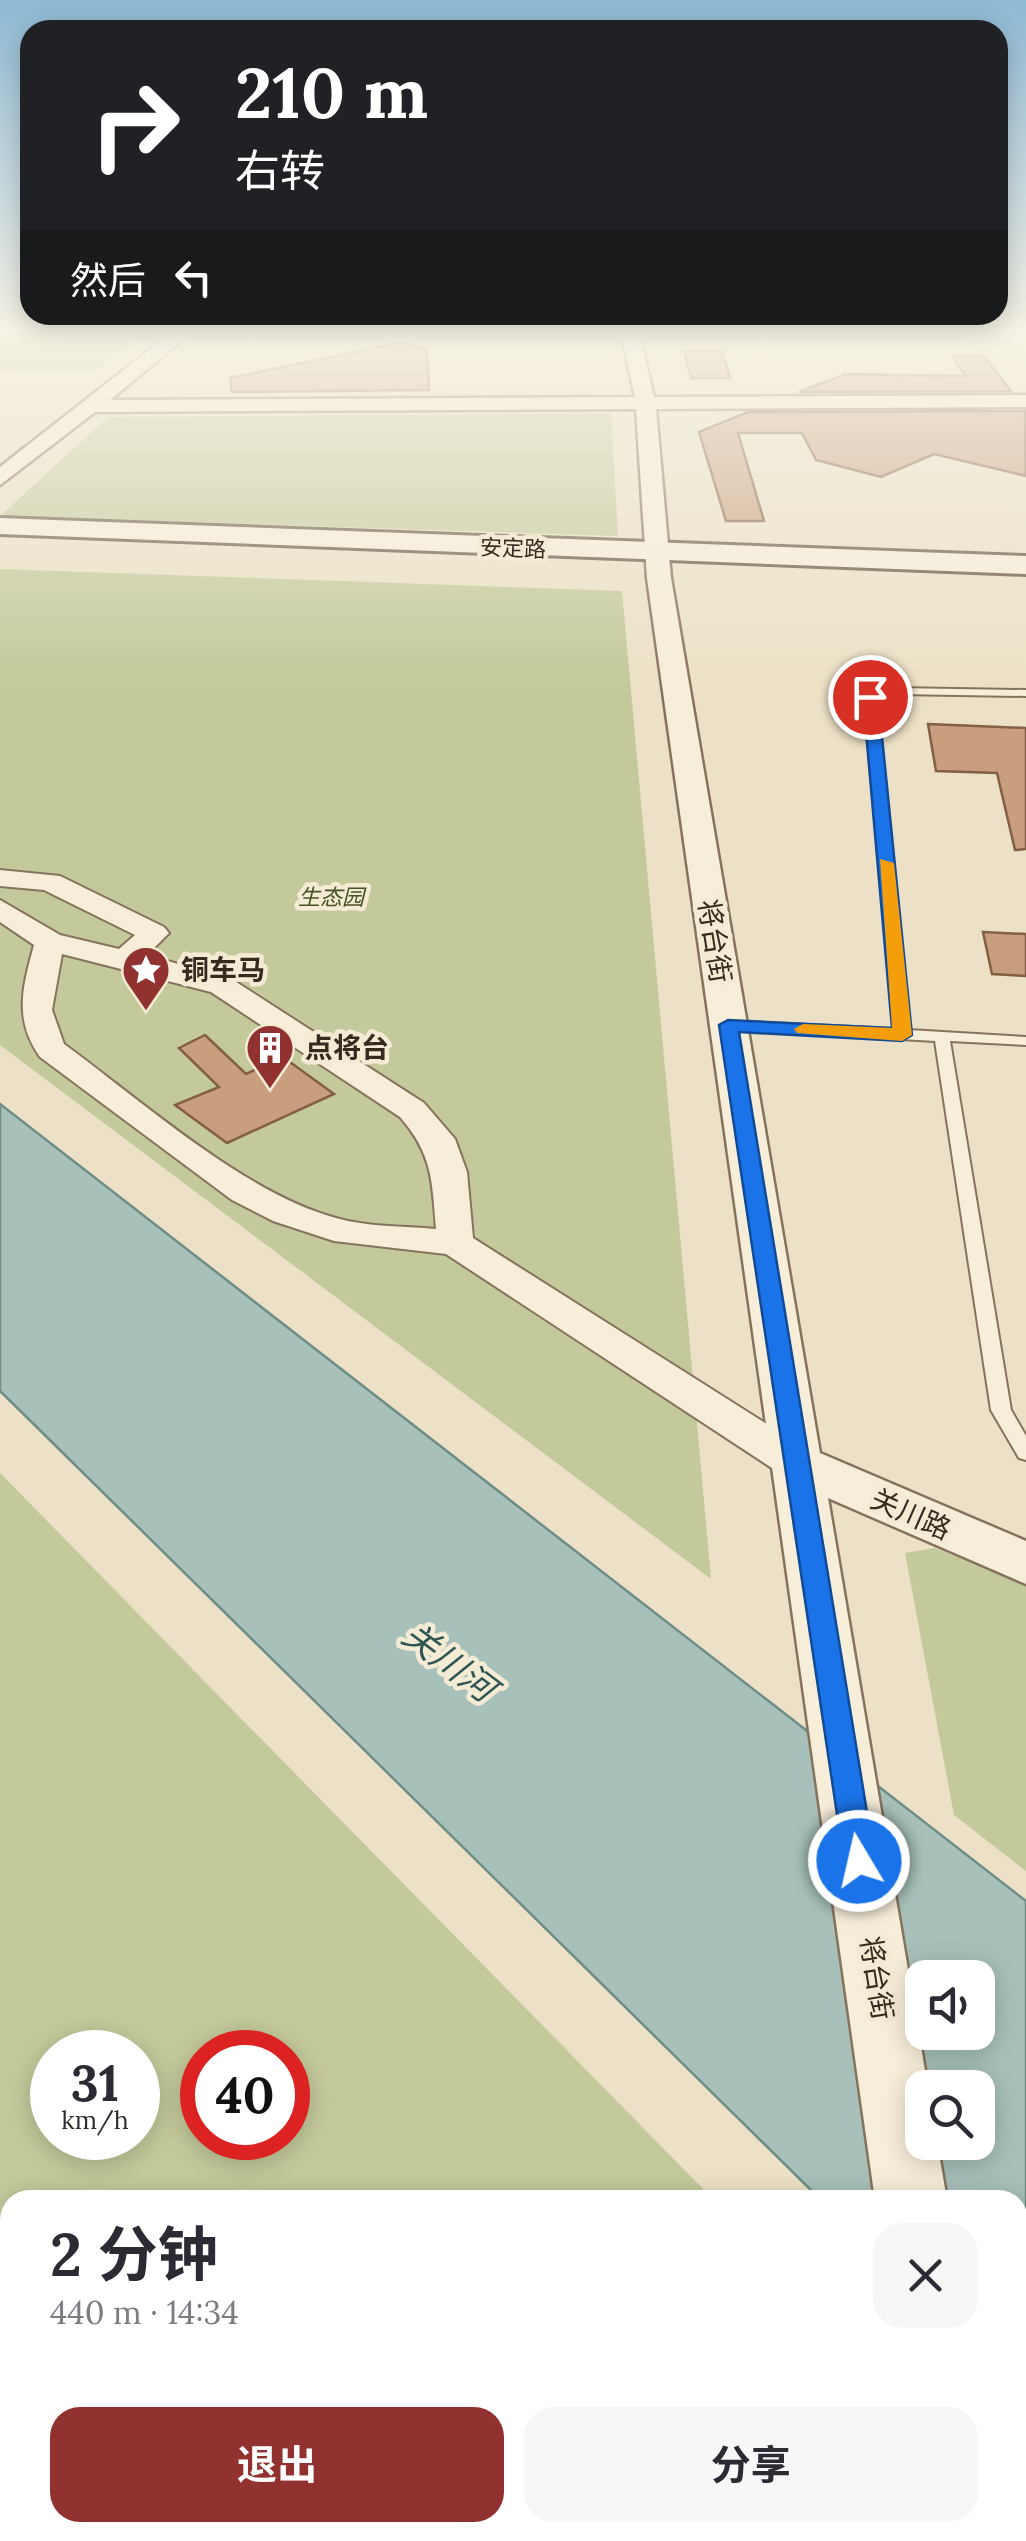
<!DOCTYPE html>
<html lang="zh">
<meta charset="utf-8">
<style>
:root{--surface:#fff;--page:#f7f7f7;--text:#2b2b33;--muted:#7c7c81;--accent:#913230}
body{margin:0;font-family:Lora,"Noto Sans SC",serif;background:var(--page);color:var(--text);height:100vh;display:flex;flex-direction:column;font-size:38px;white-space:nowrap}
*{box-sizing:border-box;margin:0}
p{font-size:32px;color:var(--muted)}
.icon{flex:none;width:55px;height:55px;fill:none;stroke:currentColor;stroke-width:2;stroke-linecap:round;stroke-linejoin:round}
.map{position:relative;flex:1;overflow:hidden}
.sheet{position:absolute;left:0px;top:2190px;width:1028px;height:352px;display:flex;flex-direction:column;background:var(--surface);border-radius:30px 30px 0 0;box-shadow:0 5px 25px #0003}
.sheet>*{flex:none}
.hud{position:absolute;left:20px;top:20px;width:988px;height:305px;border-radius:30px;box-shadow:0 5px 25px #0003;background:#202124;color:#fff;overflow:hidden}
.tools{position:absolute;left:905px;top:1960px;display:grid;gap:20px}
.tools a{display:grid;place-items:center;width:90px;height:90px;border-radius:20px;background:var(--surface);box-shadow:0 5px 25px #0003;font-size:50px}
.speed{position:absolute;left:30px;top:2030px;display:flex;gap:20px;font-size:50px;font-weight:700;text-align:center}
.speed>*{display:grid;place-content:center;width:130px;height:130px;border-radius:50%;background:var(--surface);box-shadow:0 5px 25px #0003;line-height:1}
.speed small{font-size:25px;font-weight:400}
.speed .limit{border:15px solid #d22;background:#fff;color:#111}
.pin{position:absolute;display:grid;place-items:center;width:85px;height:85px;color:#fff;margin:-42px;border:5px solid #fff;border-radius:50%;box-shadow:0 2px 10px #0007}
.me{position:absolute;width:110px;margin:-55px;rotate:351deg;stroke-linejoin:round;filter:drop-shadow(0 0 8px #0008)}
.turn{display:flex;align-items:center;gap:35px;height:210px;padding:0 50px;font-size:45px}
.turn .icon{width:130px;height:130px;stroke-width:2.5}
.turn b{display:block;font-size:70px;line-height:85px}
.then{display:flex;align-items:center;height:95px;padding:0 50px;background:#0003;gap:20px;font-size:38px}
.round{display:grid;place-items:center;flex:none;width:105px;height:105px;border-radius:30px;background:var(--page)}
.summary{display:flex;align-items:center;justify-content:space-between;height:170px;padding:0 50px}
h1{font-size:60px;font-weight:700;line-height:75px}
.button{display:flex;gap:20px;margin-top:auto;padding:20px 50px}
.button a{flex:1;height:115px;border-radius:30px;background:var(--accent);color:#fff;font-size:40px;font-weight:700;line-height:115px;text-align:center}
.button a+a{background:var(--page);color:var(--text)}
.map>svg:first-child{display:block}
.green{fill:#c3c99a;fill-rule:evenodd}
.water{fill:#a7c0b9;stroke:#6e8d86;stroke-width:2.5;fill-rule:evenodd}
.building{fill:#c89e7e;stroke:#845f44;stroke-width:2.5}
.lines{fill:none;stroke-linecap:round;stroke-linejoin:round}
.service-casing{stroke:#86735d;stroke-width:4}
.minor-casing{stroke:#86735d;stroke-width:4}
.tertiary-casing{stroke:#86735d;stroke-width:5}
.secondary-casing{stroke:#685540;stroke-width:6}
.service{fill:#f7eed9;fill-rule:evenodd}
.minor{fill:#f7eed9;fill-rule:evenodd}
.tertiary{fill:#f7eed9;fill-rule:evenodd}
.secondary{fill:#f7eed9;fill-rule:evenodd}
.route{fill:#1a73e8;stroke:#114b97;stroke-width:2.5}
.slow{fill:#f59e0b}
.labels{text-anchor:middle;stroke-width:9;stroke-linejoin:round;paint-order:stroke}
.far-street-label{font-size:22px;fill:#372b20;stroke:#f4ebd5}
.far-park-label{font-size:22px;font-style:italic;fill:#475227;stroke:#f4ebd5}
.street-label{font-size:28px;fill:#372b20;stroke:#f4ebd5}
.poi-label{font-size:28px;font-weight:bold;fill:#372b20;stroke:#f4ebd5;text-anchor:start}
.near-water-label{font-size:35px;font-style:italic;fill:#305654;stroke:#f4ebd5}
</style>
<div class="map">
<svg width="1026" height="2541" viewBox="0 0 1026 2541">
<rect width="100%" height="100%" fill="#ece1c6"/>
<!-- green -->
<g class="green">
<path d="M0,333H142L94,372L0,371Z"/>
<path d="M611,413L618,536L0,516L108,417Z"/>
<path d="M0,569L622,591L711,1579L0,1045Z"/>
<path d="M0,1473L714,2200H10V2532H828V2541H0ZM138,2052V2138H52V2052ZM288,2052V2138H202V2052Z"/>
<path d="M935,1548L1026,1585V1871L954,1815L905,1553Z"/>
</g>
<!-- water -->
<path class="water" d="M0,1104L1026,1901V2402L1018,2393V2200H821L0,1391ZM922,1978H978V2032H922ZM922,2088H978V2142H922Z"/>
<!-- building -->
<g class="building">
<path d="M404,342L427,350L429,390L232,392L230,378Z"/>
<path d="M684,351H722L730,378H691Z"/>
<path d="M952,356H984L1011,391L799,392L846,374L966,376Z"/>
<path d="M748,412L1025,411L1026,476L934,454L881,477L816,460L802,433H738L764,521H726L699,432Z"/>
<path d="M928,724L1026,728V849L1015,850L997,773L936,771Z"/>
<path d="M983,932L1026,934V976L992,974Z"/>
<path d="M205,1035L246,1074L283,1057L334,1094L227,1143L175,1105L219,1087L179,1048Z"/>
</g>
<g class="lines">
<!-- service casing -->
<g class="service-casing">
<path id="service" d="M896,688L1026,690V696L896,694L876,699L909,1030L1026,1037V1045L950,1041L1011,1410L1026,1436V1460L1019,1458L991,1410L935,1041L728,1029L721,1025L728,1021L894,1029L864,697Z"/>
</g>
<!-- minor casing -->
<g class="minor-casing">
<path id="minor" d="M0,870L60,876L164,927L169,933L147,955L233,980L424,1103L455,1139L467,1172L473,1238L811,1452L817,1463L811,1474L796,1478L781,1474L446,1254L334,1241L273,1221L232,1200L40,1057C13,1019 23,986 34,945L0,922V900L60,935L119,949L135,935L44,890L0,886ZM62,954L211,992L400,1117C433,1155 432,1181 436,1229C403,1226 367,1227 336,1218C244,1193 142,1101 64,1044L52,1010Z"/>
</g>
<!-- tertiary casing -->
<g class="tertiary-casing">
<g id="tertiary">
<path d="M171,333H191L110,400L635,397L621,333H639L654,397L1026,395V407L656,409L671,578L820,1453L1026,1541V1584L828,1498L928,2088H922V2142H937L947,2200H875L647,578L636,409L95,412L0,485V467Z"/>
<path d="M920,2532H1002L1003,2541H921Z"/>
</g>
</g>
<!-- secondary casing -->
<g class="secondary-casing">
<path id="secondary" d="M0,518L1026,556V574L0,534Z"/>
</g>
<!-- service -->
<use href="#service" class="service"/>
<!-- minor -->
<use href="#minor" class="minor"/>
<!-- tertiary -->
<use href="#tertiary" class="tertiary"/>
<!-- secondary -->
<use href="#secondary" class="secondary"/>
</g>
<!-- sky -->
<linearGradient id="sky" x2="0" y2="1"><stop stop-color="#8eb9d5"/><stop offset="0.48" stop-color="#f6f2e5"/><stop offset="1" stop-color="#f6f2e5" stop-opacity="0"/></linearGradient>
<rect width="1026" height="689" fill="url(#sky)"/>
<!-- route -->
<path class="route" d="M870,693L878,697L912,1035L902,1041L739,1032L875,1861L870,1871L859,1875L848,1871L844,1861L719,1025L728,1020L892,1028L863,697Z"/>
<!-- slow -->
<path class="slow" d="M880,859L894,863L912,1035L902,1041L797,1033L794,1029L803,1024L892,1028Z"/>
<!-- icons -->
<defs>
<g id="sight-pin" transform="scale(2.5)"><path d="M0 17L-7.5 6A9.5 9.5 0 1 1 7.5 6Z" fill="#913230" stroke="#f4ebd5"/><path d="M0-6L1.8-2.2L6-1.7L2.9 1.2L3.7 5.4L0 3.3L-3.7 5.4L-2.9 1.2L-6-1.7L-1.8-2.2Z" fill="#fff"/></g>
<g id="building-pin" transform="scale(2.5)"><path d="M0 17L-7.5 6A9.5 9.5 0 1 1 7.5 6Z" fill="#913230" stroke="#f4ebd5"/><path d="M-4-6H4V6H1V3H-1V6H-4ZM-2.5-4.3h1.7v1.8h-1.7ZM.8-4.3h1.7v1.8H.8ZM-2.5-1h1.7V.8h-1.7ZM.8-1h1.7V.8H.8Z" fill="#fff"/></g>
</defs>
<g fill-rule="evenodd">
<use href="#sight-pin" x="146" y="970"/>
<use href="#building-pin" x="270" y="1048"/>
</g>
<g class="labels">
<!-- far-street labels -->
<g class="far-street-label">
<text transform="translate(513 548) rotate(2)" y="8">安定路</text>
</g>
<!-- far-park labels -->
<g class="far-park-label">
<text x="331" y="905">生态园</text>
</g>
<!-- street labels -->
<g class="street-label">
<text transform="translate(715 941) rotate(81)" y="10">将台街</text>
<text transform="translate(911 1514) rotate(24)" y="10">关川路</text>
<text transform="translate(877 1978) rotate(81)" y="10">将台街</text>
</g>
<!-- poi labels -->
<g class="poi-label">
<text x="181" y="980">铜车马</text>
<text x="305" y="1058">点将台</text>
</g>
<!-- near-water labels -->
<g class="near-water-label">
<text transform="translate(449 1662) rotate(37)" y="12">关川河</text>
</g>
</g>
</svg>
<div class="tools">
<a><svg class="icon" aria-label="sound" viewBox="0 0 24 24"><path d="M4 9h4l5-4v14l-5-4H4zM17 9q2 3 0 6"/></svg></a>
<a><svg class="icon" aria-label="search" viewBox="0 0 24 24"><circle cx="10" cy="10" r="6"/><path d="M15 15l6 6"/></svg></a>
</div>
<div class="speed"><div>31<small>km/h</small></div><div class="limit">40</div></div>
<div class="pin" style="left:870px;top:697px;background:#d93025"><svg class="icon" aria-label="arrive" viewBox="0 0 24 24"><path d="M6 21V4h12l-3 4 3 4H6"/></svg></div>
<svg class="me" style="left:859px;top:1861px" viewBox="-20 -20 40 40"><circle r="17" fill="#1a73e8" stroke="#fff" stroke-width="3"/><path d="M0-11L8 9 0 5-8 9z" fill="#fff"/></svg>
<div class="hud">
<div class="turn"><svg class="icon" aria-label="right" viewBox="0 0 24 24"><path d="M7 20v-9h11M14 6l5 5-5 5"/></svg><div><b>210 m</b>右转</div></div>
<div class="then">然后<svg class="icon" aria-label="left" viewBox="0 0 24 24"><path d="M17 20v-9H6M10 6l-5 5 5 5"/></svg></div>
</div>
<section class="sheet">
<div class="summary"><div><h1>2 分钟</h1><p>440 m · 14:34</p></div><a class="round"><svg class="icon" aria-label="close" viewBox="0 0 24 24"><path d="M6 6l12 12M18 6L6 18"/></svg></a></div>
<div class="button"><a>退出</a><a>分享</a></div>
</section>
</div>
